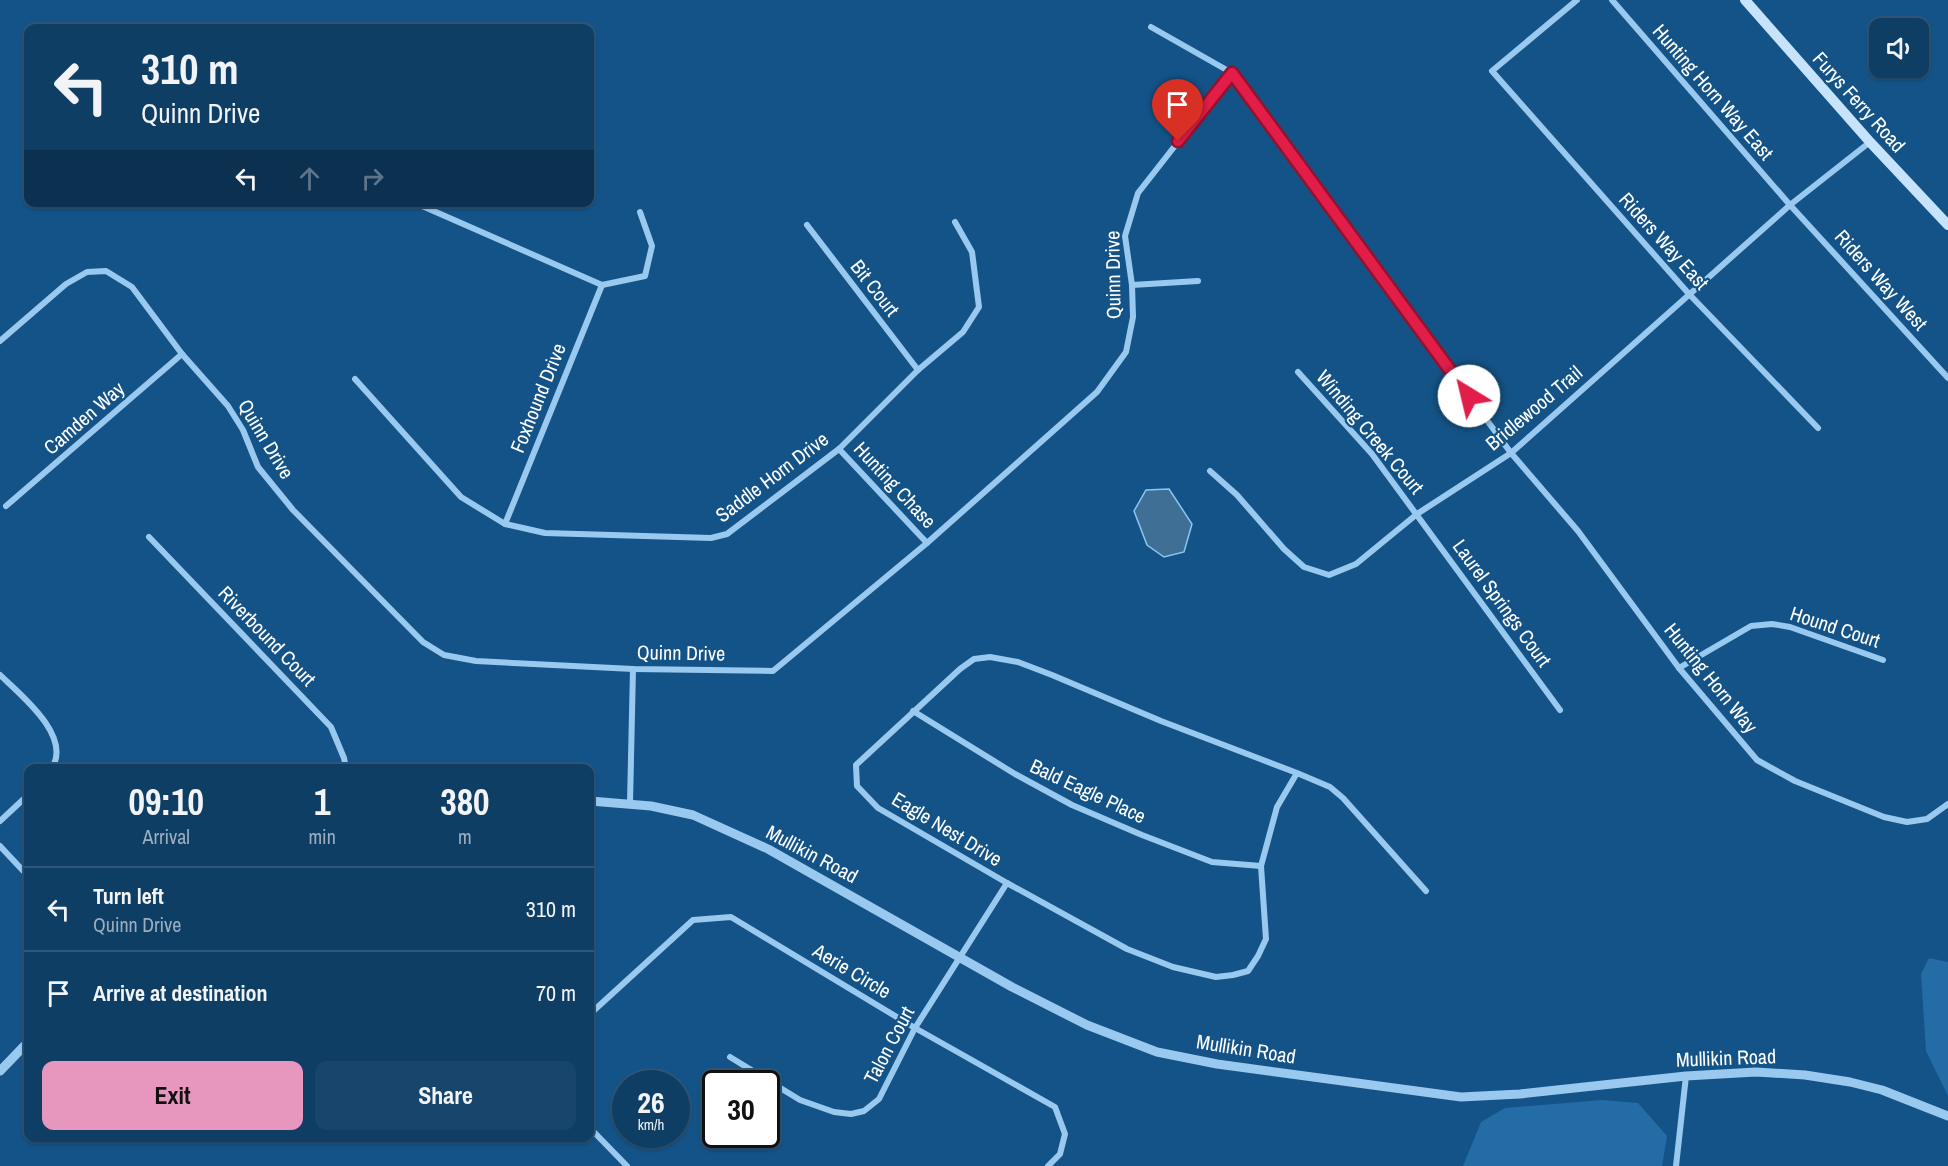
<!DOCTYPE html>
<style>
:root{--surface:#0f3e65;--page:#18456b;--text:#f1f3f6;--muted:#9baebf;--line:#2f5779;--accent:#e797bd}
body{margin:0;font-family:"Archivo Narrow",sans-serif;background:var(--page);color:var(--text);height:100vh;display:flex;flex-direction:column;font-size:22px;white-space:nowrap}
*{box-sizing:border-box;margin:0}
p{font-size:20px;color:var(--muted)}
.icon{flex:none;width:33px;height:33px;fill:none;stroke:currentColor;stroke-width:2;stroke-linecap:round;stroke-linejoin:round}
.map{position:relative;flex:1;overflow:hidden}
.panel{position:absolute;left:24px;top:764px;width:570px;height:378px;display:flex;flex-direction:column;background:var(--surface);border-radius:12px;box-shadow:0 2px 4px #0004,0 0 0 2px var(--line)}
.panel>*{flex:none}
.hud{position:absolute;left:24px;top:24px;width:570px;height:183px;border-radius:12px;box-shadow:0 2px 4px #0004,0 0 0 2px var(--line);background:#0f3e65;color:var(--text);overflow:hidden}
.fabs{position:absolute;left:1869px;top:18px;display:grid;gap:12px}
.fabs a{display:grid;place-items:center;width:60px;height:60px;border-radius:12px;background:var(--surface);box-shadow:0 2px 4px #0004,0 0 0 2px var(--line);font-size:30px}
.speed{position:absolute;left:612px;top:1070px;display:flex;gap:12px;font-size:30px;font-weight:700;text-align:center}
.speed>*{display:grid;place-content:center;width:78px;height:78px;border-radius:50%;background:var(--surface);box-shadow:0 2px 4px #0004,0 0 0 2px var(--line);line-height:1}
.speed small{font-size:15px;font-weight:400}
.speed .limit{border:3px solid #111;border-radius:9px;background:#fff;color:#111}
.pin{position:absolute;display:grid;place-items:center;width:51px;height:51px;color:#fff;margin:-62px -26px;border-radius:50% 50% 50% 0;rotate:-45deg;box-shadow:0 0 6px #0007}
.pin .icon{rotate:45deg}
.me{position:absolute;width:66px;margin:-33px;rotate:324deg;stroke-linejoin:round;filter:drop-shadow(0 0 4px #0008)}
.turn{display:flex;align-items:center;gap:21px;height:126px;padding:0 18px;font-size:27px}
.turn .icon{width:78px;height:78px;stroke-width:2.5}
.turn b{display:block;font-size:42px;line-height:51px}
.lanes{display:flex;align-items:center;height:57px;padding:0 18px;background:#0003;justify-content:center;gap:30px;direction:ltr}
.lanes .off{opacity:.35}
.eta{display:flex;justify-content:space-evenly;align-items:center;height:102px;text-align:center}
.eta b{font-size:36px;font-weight:800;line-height:42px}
.primary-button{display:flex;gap:12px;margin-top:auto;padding:12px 18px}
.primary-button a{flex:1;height:69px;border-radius:12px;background:var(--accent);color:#111;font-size:24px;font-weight:800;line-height:69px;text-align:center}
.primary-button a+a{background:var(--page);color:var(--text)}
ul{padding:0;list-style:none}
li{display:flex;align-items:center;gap:18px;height:84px;padding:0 18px;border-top:2px solid var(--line)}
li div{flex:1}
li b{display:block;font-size:22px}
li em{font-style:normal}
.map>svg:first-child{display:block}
.green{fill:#236ca5}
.water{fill:#406f96;stroke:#8bc6f2;stroke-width:1.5}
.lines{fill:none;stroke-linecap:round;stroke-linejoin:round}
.minor{stroke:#99c9ef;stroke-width:6}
.tertiary{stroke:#99c9ef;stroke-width:9}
.secondary{stroke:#c7e3fb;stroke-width:10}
.route-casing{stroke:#92132f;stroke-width:15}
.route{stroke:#e11d48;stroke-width:10}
.labels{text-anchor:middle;stroke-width:4.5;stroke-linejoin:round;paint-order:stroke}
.street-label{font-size:20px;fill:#fff;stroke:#145387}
</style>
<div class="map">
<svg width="1948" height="1166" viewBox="0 0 1948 1166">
<rect width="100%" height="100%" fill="#145387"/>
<!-- green -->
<g class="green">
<path d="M1929,958L1948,962V1096L1926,1051L1921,974Z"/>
<path d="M1602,1100L1638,1103L1667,1136L1662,1166H1463L1481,1122L1505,1108Z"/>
</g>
<!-- water -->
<path class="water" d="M1169,489L1192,524L1184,552L1164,557L1147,545L1134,511L1146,490Z"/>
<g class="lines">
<!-- minor -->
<g class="minor">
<path d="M1577,0L1492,71L1689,294L1818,428"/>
<path d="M1612,0L1790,205L1948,378"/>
<path d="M1151,27L1232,73L1511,453L1578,531L1679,668L1757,760L1795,781L1884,817L1907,822L1927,819L1948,804"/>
<path d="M413,202L602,285L645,276L652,246L640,212"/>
<path d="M807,225L918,370"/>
<path d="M1132,285L1198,281"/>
<path d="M0,341L66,284L87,272L106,271L132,287L182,354L228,406L243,430L258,467L293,510L423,642L444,655L476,661L633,669L773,671L927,543L1097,392L1126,352L1133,317L1132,285L1125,236L1138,193L1232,73"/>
<path d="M1298,372L1372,454L1560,710"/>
<path d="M355,379L461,497L505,524L545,533L711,538L727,534L839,449L918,370L963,332L979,307L972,252L955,222"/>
<path d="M839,449L927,543"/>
<path d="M1210,471L1237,495L1284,549L1304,567L1329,575L1356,564L1417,514L1511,453L1790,205L1870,142"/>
<path d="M6,506L182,354"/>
<path d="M505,524L602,285"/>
<path d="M149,537L331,727L344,758L346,768"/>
<path d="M1679,668L1751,626L1772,624L1790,627L1883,660"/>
<path d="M0,675C21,695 72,736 52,768"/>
<path d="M913,711L1015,774L1072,805L1142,835L1212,862L1261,866"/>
<path d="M1297,773L1277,807L1261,866L1266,939L1258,956L1248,971L1233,975L1216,977L1173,967L1127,949L1007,883L878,808L857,786L856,765L960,669L974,659L990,657L1018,662L1052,675L1161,721L1297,773L1330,787L1343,798L1426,891"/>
<path d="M630,803L633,669"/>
<path d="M0,821L28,795"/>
<path d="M0,846L28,876"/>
<path d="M590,1014L693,920L731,917L915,1028L1055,1107L1065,1134L1060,1154L1048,1166"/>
<path d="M730,1057L800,1100L834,1112L851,1114L864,1111L879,1099L915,1028L1007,883"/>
<path d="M590,1128L627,1166"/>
<path d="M1676,1166L1686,1076"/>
</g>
<!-- tertiary -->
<g class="tertiary">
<path d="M590,801L651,806L693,815L768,849L1012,987L1087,1025L1157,1052L1217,1064L1461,1097L1520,1094L1686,1076L1756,1072L1805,1075L1850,1082L1882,1090L1948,1116"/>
<path d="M0,1071L28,1042"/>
</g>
<!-- secondary -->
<path class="secondary" d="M1745,0L1870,142L1948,225"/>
</g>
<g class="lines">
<!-- route casing -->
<g class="route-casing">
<path id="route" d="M1178,141L1232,73L1469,396"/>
</g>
<!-- route -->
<use href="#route" class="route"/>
</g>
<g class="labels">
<!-- street labels -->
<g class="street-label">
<text transform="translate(1713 92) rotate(49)" y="7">Hunting Horn Way East</text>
<text transform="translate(1859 102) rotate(48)" y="7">Furys Ferry Road</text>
<text transform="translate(1664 241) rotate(48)" y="7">Riders Way East</text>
<text transform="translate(1113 275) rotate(-91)" y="7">Quinn Drive</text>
<text transform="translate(1881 280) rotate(48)" y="7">Riders Way West</text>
<text transform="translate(875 288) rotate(52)" y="7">Bit Court</text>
<text transform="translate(538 398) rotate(-68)" y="7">Foxhound Drive</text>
<text transform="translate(1534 408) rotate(-40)" y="7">Bridlewood Trail</text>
<text transform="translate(84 418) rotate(-41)" y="7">Camden Way</text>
<text transform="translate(1370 432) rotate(50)" y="7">Winding Creek Court</text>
<text transform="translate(266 439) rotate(59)" y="7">Quinn Drive</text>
<text transform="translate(772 477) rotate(-37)" y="7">Saddle Horn Drive</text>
<text transform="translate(895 485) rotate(47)" y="7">Hunting Chase</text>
<text transform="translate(1502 603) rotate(54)" y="7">Laurel Springs Court</text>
<text transform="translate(1835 627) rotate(18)" y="7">Hound Court</text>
<text transform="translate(267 636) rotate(46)" y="7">Riverbound Court</text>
<text transform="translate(681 653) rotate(1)" y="7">Quinn Drive</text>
<text transform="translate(1711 678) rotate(51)" y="7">Hunting Horn Way</text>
<text transform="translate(1088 791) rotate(25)" y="7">Bald Eagle Place</text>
<text transform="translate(947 829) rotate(31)" y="7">Eagle Nest Drive</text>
<text transform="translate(812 854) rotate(28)" y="7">Mullikin Road</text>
<text transform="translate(852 971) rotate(31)" y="7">Aerie Circle</text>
<text transform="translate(889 1045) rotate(-62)" y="7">Talon Court</text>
<text transform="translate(1246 1049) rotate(9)" y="7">Mullikin Road</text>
<text transform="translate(1726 1058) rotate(-2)" y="7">Mullikin Road</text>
</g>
</g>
</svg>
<div class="fabs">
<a><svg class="icon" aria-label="sound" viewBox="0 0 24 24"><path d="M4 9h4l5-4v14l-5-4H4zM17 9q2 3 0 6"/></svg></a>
</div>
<div class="speed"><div>26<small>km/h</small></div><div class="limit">30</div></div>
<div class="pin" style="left:1178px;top:141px;background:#d93025"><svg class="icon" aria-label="arrive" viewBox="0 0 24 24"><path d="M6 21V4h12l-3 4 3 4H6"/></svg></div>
<svg class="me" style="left:1469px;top:396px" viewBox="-20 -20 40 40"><circle r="19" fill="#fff"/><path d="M0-13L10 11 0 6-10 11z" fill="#e11d48"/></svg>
<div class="hud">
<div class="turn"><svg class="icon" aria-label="left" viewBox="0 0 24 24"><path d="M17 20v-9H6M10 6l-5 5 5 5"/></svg><div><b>310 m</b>Quinn Drive</div></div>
<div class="lanes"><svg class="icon" aria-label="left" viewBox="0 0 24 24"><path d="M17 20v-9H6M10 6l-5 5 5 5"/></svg><svg class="icon off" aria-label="ahead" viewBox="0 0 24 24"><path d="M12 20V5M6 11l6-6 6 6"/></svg><svg class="icon off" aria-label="right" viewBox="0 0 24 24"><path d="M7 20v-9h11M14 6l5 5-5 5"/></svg></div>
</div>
<section class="panel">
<div class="eta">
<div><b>09:10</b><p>Arrival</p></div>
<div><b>1</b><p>min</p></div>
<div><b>380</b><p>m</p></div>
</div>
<ul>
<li><svg class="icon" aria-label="left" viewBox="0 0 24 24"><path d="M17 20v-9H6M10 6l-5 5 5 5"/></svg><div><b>Turn left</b><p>Quinn Drive</p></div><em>310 m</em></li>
<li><svg class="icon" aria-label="arrive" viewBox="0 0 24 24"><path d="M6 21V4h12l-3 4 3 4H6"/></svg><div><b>Arrive at destination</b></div><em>70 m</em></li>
</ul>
<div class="primary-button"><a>Exit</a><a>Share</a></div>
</section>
</div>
